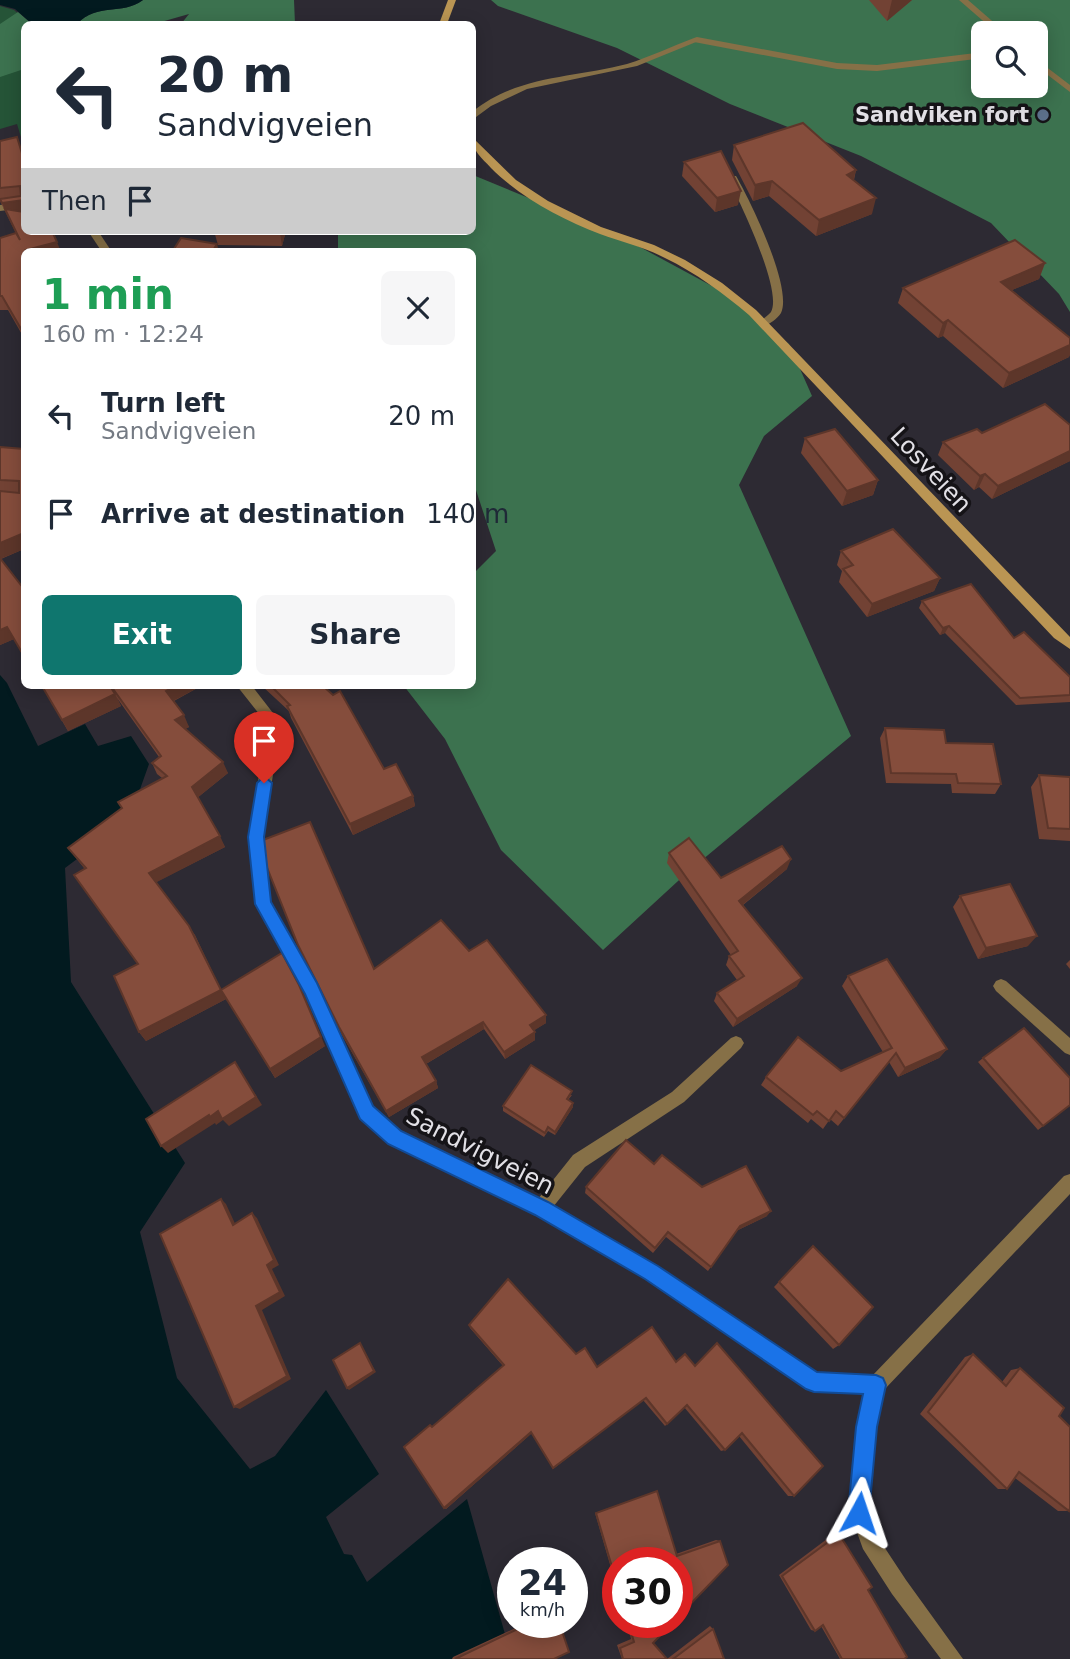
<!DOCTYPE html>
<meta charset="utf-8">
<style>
:root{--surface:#fff;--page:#f6f6f7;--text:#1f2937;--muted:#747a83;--accent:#0f766e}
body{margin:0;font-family:"DejaVu Sans",sans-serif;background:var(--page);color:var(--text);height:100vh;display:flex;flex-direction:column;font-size:26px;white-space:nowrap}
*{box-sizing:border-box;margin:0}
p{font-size:23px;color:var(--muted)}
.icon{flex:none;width:38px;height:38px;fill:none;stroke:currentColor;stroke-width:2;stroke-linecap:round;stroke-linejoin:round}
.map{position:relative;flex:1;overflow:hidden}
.sheet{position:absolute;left:21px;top:248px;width:455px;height:441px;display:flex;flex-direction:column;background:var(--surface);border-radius:10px;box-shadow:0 4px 18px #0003}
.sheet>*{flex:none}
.top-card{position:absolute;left:21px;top:21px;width:455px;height:214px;border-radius:10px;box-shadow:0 4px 18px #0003;background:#fff;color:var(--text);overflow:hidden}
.buttons{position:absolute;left:971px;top:21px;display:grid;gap:14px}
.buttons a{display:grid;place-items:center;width:77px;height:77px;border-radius:10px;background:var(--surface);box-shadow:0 4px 18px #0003;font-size:35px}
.speed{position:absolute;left:497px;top:1547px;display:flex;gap:14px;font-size:35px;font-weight:700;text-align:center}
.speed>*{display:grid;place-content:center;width:91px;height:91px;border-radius:50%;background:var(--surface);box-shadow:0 4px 18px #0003;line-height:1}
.speed small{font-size:18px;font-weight:400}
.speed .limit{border:10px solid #d22;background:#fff;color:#111}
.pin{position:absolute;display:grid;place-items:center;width:60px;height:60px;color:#fff;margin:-72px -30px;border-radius:50% 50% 50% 0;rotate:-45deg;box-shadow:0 0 7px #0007}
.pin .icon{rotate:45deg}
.me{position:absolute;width:77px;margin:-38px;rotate:5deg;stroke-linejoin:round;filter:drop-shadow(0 0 5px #0008)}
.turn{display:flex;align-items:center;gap:24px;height:147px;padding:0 21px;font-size:32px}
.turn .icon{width:91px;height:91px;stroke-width:2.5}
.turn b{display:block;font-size:49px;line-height:60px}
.then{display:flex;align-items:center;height:66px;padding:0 21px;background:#0003;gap:14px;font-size:26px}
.round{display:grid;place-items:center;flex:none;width:74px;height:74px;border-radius:10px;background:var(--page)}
.overview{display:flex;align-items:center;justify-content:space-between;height:119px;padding:0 21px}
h1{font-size:42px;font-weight:800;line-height:52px;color:#1e9e55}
.button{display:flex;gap:14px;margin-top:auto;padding:14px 21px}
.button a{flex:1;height:80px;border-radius:10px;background:var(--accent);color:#fff;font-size:28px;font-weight:800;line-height:80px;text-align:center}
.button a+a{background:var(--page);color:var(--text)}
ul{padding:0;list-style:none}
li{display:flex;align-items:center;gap:21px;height:98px;padding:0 21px}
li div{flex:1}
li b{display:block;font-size:26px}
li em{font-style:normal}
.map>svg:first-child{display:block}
.green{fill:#255437}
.forest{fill:#3c724f;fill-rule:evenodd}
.water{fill:#021a1f}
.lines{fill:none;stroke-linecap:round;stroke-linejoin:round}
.lane{fill:#867047;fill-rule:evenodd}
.street{fill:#867047;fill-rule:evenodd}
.secondary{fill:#ba9553;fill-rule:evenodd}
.wall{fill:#724234}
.shaded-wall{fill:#5d362a}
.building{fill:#854d3c;stroke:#5d362a;stroke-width:2}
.route{fill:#1a73e8;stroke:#114b97;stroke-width:2}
.service-dot{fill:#5c6f8a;stroke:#151317;stroke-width:2.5}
.labels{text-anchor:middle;stroke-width:7;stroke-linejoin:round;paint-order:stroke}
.far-poi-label{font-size:21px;font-weight:bold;fill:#e2e0e6;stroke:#151317;text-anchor:end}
.street-label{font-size:24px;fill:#e2e0e6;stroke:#151317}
</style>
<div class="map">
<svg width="1070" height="1659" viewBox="0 0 1070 1659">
<rect width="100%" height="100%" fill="#2d2a33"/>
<!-- green -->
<path class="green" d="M0,6L14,10L24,19V147L17,124L0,129Z"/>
<!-- forest -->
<g class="forest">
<path d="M143,0H294L295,24H181L189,14L154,24H77C98,2 121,16 143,0Z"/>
<path d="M491,0H1070V312L1059,294L991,223L861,156L730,104L617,48L498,6ZM984,33H1036V86H984Z"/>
<path d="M18,12L32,24H24V69L0,77V24Z"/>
<path d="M473,175L614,233L723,292L789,344L812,396L764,436L739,485L851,736L690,870L603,950L501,850L445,739L404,686H472L473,574L496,551L473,481L472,252H338V231H472Z"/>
</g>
<!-- water -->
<g class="water">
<path d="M0,0H143C121,16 98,2 77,24H32L15,9L0,5Z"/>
<path d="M0,675L7,683L38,746L85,724L98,746L131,736L149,764L129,820L65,868L71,982L185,1163L140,1232L177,1378L250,1469L275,1456L326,1390L379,1474L326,1517L344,1554L352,1555L367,1582L467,1499L512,1659H0Z"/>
</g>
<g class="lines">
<!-- lane -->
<g class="lane">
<path d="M694,38L701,40L637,66L527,89L491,106L472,120V112C517,75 574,78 627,64C650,57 672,46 694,38Z"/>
<path d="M1001,979L1006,981L1070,1038V1055L1065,1053L996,991L993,986L996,981Z"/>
</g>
<!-- street -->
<g class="street">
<path d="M959,0H968L1006,33H997Z"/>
<path d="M697,37L837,63L877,65L984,52V58L877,71L837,69L694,42V38Z"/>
<path d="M1036,59L1070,85V92L1036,66Z"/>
<path d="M730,176H736C750,200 793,288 781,313C777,319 770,324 764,326L759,323C762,319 768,316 771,312C783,290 739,201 728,178Z"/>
<path d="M24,202V208L0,211V205Z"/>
<path d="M88,231H98L112,252H102Z"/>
<path d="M237,686H252L273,713L276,756L263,837L270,903L316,984L372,1107L401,1131L538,1199L573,1155L672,1092L731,1038L736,1036L741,1038L744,1043L741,1048L684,1102L585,1167L553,1207L657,1267L817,1373L872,1376L1064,1176L1070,1174V1194L884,1390L875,1427L868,1513L877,1536L906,1580L963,1659H941L892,1594L863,1549L850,1513L857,1427L865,1393L814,1391L808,1388L645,1279L535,1215L389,1143L360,1119L306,994L256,904L249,837L262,756L260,715Z"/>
</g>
<!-- secondary -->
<g class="secondary">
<path d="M448,0H456L447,24H439Z"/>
<path d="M472,137L516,180L548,201L601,227L654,245L685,260L722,283L756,310L1070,637V649L1054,638L749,315C723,293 696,273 665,258C644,247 622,242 600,234C561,219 521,198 491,168C482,158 472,151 472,137Z"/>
</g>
</g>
<!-- wall -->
<g class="wall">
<path d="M869,0H912L887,21Z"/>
<path d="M17,137L24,157V338L8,310H0V238L16,233L0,201V141Z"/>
<path d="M734,145L856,170L854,180L872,214L816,236L769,196L753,201L732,160Z"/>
<path d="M684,162L738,205L715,212L682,176Z"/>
<path d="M214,231H286L282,246L218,245Z"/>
<path d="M1045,263L1039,279L1012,290L1070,338V354L1069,357L1003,388L943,336L938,338L898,303L903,288Z"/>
<path d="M1070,425V461L992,499L979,487L974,490L938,455L943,442L982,433Z"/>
<path d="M805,438L878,480L873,495L842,506L801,453Z"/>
<path d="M0,447L24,449V549L1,559L14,639L0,645Z"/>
<path d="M841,551L940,578L934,591L867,617L839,582L842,571L837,565Z"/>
<path d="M922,601L1070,677V702L1016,705L945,633L940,635L919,608Z"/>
<path d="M42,686H201L174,701L189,727L185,729L228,773L197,798L225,847L156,882L195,935L221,990L325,1046L275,1078L223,993L226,999L146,1041L139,1032L138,964L84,868L68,848L162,778L157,774L152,763L159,757L117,698L121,706L68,731Z"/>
<path d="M262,686H323L384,769L413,796L415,806L353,835L291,718L289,711Z"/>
<path d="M885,728L946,743L1001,784L995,794L952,793L951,784L886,783L880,738Z"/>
<path d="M1039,775L1070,777V841L1039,839L1031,787Z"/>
<path d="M669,853L721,878L787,869L743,905L797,986L733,1027L714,1001L717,993L737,980L726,965L729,956L731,955L667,863Z"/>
<path d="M266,865L374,969L469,951L546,1015V1023L534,1030L535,1040L505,1059L484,1029L426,1064L436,1081L438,1088L389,1117L342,1035L302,954Z"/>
<path d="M960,896L1028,946L978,959L953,907Z"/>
<path d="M1070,960V969L1066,964Z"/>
<path d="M848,976L947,1049L939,1058L898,1077L889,1062L838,1126L830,1119L823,1129L811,1119L808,1123L761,1085L766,1077L841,1071L883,1052L842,986Z"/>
<path d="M983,1058L1070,1105L1038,1130L978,1062Z"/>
<path d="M572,1095L568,1100L573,1107L555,1135L548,1131L544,1137L503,1111V1106Z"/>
<path d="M654,1164L702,1187L767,1216L736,1231L708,1271L666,1237L653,1253L585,1193L586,1187Z"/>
<path d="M808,1251L839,1345L833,1349L774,1287Z"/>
<path d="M469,1325L576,1354L597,1367L676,1362L685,1354L794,1496H788L739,1436L725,1450L721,1451L684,1407L665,1426L643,1400L553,1469L532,1433L446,1509L444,1508L433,1427L503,1366L470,1328Z"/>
<path d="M973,1354L1002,1382L1011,1370L1020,1368L1059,1416L1069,1511H1058L1015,1478L1007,1489H998L920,1414L965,1357Z"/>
<path d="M654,1492L676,1554L716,1540L720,1541L728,1565L618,1563V1592L595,1513Z"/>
<path d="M835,1533L839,1534L904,1659H840L821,1626L815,1631L811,1630L779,1575Z"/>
<path d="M539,1622H559L554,1659H452L453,1657L524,1624L526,1629Z"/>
<path d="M627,1622H673L653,1643L667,1659L710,1626L713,1629L724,1659H622L617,1645L631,1639Z"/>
</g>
<!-- shaded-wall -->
<g class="shaded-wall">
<path d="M892,0H912L887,21Z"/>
<path d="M856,170L852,186L847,175Z"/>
<path d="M772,181L769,196L753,201L755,185Z"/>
<path d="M741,191L738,205L715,212L717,198Z"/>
<path d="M876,198L872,214L816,236L819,220Z"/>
<path d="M24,200V215L5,209L8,217L2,203Z"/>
<path d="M280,231H286L282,246L280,233Z"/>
<path d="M57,242L61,252H27L26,250Z"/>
<path d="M217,244L219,252H212Z"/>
<path d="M1045,263L1039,279L995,297L1001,282Z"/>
<path d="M948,320L943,336L938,338L943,323Z"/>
<path d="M1070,345V354L1069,357L1003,388L1009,373Z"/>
<path d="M1070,451V461L992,499L998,486Z"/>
<path d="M985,474L979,487L974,490L980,476Z"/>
<path d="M878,480L873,495L842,506L847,491Z"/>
<path d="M24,533V549L0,559V543Z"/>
<path d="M940,578L934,591L867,617L872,604Z"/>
<path d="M949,626L945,633L940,635L943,628Z"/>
<path d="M7,627L14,639L0,645V630Z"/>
<path d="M175,686H201L171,702L166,691Z"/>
<path d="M115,694L121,706L68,731L62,720Z"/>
<path d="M184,715L189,727L180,732L175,720Z"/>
<path d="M223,762L228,773L197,798L192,787Z"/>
<path d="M413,796L415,806L353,835L350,824Z"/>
<path d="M220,836L225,847L155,883L149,873Z"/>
<path d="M791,859L787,869L736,910L739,901Z"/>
<path d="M189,926L226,999L146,1041L139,1032Z"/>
<path d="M1037,936L1028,946L978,959L986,948Z"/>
<path d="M802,978L797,986L733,1027L737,1019Z"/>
<path d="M304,995L325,1046L275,1078L270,1069Z"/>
<path d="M546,1015V1023L530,1033V1025Z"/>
<path d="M483,1022L484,1029L424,1065L422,1057Z"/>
<path d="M535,1032V1040L505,1059L504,1052Z"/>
<path d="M947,1049L939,1058L898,1077L905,1068Z"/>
<path d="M235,1062L262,1105L229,1126L223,1120L216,1125L215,1123L168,1153L161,1146Z"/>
<path d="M436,1081L438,1088L389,1117L386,1111Z"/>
<path d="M573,1103V1107L555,1135V1132Z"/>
<path d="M221,1199L226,1204L238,1230L233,1225Z"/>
<path d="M771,1211L767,1216L736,1231L740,1226Z"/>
<path d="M252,1213L257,1218L279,1265L272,1269L285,1296L262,1310L291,1379L240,1409L234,1407L256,1306L267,1265Z"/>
<path d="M360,1343L376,1372L349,1390L347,1388Z"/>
<path d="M531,1432L532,1433L446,1509L444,1508Z"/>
</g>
<!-- building -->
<g class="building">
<path d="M803,123L856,170L847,175L876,198L819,220L772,181L755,185L734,145Z"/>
<path d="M17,137L24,160V172H23L24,176V200L2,203L0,199L21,196L20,186L0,188V141Z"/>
<path d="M721,151L741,191L717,198L684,162Z"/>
<path d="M5,209L24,212V231H52L57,242L26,250L28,252H24V334L2,296H0V238L16,233L20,240Z"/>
<path d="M214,231H280V233Z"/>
<path d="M181,238L217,244L212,252H172Z"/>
<path d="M1015,240L1045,263L1001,282L1070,338V345L1009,373L948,320L943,323L903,288Z"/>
<path d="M1045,404L1070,425V451L998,486L985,474L980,476L943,442L977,429L982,433Z"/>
<path d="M835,429L878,480L847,491L805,438Z"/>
<path d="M0,447L24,449V533L0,543V491L19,493V481L0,480Z"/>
<path d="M893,529L940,578L872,604L843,569L853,565L841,551Z"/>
<path d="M0,558L24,589V656L7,627L0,630Z"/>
<path d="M971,584L1014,638L1024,632L1070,677V695L1020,698L949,626L943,628L922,601Z"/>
<path d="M42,686H110L115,694L62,720Z"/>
<path d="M111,686H175L166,691L184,715L175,720L223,762L192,787L220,836L149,873L189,926L221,990L139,1032L114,976L138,964L74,875L86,868L68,848L122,808L118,802L167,776L152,763L161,756Z"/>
<path d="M271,686H323L333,695L340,691L384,769L396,764L413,796L350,824L287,706L290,705Z"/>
<path d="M885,728L944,730L946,743L993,744L1001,784L958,783L956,774L891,773Z"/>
<path d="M1039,775L1070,777V829L1048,828Z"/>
<path d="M310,822L374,969L441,920L469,951L487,940L546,1015L530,1025L535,1032L504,1052L483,1022L422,1057L436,1081L386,1111L339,1027L298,945L266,865L263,840Z"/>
<path d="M689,838L721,878L782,846L791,859L739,901L802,978L737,1019L717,993L744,976L729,956L738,951L669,853Z"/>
<path d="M1010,884L1037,936L986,948L960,896Z"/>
<path d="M282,953L299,985L321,1037L270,1069L221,990Z"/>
<path d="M887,959L947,1049L905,1068L896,1053L844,1118L836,1111L829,1121L817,1111L813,1115L766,1077L798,1037L841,1071L892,1048L848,976Z"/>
<path d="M1024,1028L1070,1078V1105L1043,1126L983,1058Z"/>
<path d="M235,1062L256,1097L222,1119L218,1111L210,1117L209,1115L161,1146L146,1119Z"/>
<path d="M531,1065L572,1091L567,1099L573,1103L555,1132L548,1127L545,1133L503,1106Z"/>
<path d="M626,1140L654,1164L662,1155L702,1187L746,1166L771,1211L740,1226L711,1267L668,1232L655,1248L586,1187Z"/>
<path d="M221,1199L233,1225L252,1213L274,1260L267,1265L280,1292L256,1306L287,1376L234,1407L160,1234Z"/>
<path d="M813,1246L873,1307L839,1345L779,1282Z"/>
<path d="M508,1279L576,1354L585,1348L597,1367L652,1327L676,1362L685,1354L695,1366L717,1343L823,1466L794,1496L742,1433L725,1450L687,1405L667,1424L646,1398L553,1468L531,1432L444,1508L404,1447L430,1425L432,1427L504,1365L469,1325Z"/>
<path d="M360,1343L374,1371L347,1388L333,1360Z"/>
<path d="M973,1354L1006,1386L1020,1368L1064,1408L1059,1416L1070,1427V1508L1069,1511L1019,1472L1007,1489L928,1412Z"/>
<path d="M657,1491L677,1556L720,1541L728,1565L677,1618V1563H618V1587L596,1513Z"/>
<path d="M839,1534L872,1587L868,1590L907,1657L904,1659H842L823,1625L815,1631L782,1576Z"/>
<path d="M545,1622H559L569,1652L554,1659H455L524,1626L526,1631Z"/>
<path d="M628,1622H673L653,1643L667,1659H623L620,1648L634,1642Z"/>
<path d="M713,1629L724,1659H673Z"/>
</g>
<!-- route -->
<path class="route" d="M264,776L272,783L264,837L271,902L317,983L373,1106L401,1131L548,1202L658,1266L817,1372L876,1375L883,1378L886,1385L877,1427L869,1513L866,1521L859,1524L851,1521L848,1513L856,1427L863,1394L814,1392L806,1389L645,1279L535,1215L388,1144L360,1119L305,994L255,904L248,837L257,783Z"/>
<!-- markers -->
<circle class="service-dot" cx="1043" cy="115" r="7"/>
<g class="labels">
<!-- far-poi labels -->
<g class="far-poi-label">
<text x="1029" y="122">Sandviken fort</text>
</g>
<!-- street labels -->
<g class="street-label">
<text transform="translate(931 470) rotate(47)" y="8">Losveien</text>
<text transform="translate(480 1151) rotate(27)" y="8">Sandvigveien</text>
</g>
</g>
</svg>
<div class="buttons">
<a><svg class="icon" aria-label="search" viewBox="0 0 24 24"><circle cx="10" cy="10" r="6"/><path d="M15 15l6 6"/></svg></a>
</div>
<div class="speed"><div>24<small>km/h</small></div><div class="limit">30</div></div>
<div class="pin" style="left:264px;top:783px;background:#d93025"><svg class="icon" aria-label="arrive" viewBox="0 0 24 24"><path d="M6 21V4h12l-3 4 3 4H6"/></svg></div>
<svg class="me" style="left:859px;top:1513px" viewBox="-20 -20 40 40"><path d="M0-17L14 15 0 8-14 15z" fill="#1a73e8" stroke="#fff" stroke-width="4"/></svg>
<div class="top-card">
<div class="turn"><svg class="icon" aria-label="left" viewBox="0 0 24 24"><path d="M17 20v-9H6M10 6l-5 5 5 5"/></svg><div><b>20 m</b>Sandvigveien</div></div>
<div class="then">Then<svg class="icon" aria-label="arrive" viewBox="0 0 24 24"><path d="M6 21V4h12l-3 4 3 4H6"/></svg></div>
</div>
<section class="sheet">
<div class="overview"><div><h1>1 min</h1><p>160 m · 12:24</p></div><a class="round"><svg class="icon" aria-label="close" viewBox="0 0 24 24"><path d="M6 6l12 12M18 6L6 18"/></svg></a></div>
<ul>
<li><svg class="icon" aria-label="left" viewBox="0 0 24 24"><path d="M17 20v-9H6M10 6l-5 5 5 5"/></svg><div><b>Turn left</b><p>Sandvigveien</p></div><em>20 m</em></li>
<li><svg class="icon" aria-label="arrive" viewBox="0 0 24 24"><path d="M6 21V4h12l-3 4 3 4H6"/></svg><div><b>Arrive at destination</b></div><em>140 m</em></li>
</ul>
<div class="button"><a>Exit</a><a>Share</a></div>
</section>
</div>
